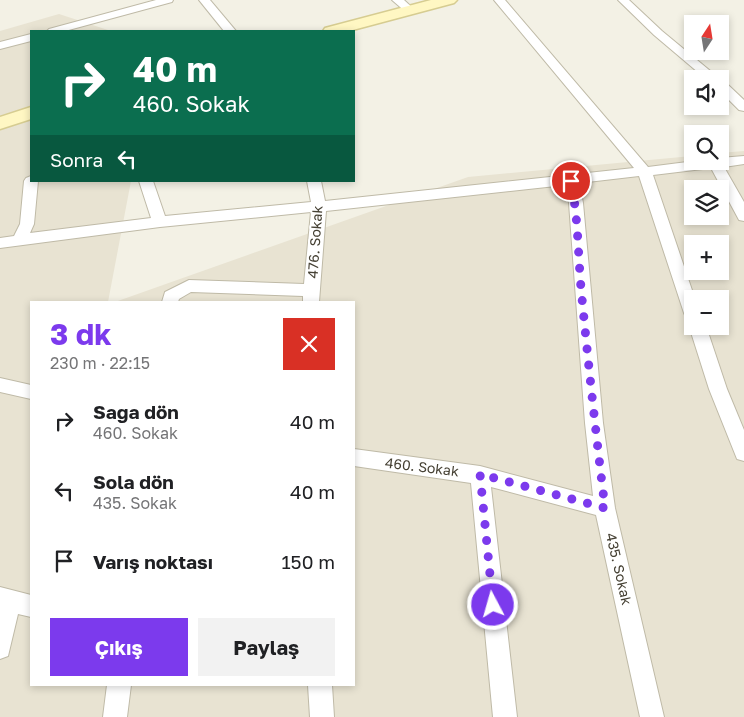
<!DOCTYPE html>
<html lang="tr">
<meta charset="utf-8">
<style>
:root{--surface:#fff;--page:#f2f2f2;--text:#202124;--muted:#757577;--accent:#7c3aed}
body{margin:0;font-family:"Golos Text",sans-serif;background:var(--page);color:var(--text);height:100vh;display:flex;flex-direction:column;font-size:19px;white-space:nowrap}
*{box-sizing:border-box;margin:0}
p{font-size:16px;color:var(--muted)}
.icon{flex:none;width:28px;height:28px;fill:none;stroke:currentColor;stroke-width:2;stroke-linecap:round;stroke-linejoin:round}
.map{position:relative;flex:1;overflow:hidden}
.sheet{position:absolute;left:30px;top:301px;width:325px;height:385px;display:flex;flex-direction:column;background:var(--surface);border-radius:0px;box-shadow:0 2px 8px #0003}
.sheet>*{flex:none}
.top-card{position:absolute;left:30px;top:30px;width:325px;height:152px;border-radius:0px;box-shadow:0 2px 8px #0003;background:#0b6e4f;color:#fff;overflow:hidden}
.needle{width:32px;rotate:12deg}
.tools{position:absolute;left:684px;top:15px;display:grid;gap:10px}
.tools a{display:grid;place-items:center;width:45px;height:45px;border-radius:0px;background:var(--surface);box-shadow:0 2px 8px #0003;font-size:25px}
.pin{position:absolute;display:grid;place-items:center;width:42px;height:42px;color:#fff;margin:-21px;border:2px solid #fff;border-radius:50%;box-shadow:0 1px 5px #0007}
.me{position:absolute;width:55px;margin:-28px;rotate:354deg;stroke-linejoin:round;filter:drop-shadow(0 0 4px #0008)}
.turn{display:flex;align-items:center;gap:18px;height:105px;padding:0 20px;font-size:22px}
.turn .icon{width:65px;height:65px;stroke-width:2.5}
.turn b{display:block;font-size:35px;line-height:42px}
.then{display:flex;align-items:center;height:48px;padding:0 20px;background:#0003;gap:10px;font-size:19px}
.round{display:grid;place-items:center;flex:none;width:52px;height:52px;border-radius:0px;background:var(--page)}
.overview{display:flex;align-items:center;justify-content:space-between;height:85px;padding:0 20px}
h1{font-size:30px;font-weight:700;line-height:38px;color:var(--accent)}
.cta{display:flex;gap:10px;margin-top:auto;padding:10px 20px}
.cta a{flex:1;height:58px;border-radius:0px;background:var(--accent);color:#fff;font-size:20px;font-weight:700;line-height:58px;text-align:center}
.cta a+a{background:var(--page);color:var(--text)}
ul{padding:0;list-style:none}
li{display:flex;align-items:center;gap:15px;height:70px;padding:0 20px}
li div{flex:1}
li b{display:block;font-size:19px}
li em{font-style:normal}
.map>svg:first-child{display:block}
.residential{fill:#e8e3d2;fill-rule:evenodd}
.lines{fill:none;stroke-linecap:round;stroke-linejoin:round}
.street-casing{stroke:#bfbaa7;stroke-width:2}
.secondary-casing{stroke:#d6cc91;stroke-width:3}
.street{fill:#fff;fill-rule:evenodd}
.secondary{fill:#fff7c3;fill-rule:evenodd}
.route{stroke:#7c3aed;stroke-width:9;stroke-dasharray:0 16.2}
.labels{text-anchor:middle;stroke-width:4;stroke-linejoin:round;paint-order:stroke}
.street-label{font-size:14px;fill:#464134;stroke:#fff}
</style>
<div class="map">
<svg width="744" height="717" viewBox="0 0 744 717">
<rect width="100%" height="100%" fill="#f3f1e5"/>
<!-- residential -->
<path class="residential" d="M59,14L111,31H31V181H131L108,302H31V685H354V302H115L468,177L692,156V161H720V153L744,151V717H0V31ZM692,189H720V216H692ZM692,244H720V271H692ZM692,299H720V326H692Z"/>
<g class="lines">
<!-- street casing -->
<g class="street-casing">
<g id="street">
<path d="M156,0H173L172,2L65,31H47L49,29Z"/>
<path d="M199,0H210L236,31H224Z"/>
<path d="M392,0H404L416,11L411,14L407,13Z"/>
<path d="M494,0H505L648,167L695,161H720V158L744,156V164L724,167L744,202V221L739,220L711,168L653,175L695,299H692V319L686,317L684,313L639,176L579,183L583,203L603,423L615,508L664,717H640L596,515L491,487L517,717H493L471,483L354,466V449L480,466L593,496L585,423L569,203L565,185L326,211L319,302H303V296L191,292L179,299L178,302H162L165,292L189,280L304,284L311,212L160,227L0,248V238L14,236L20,224L24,181L26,178L31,176V181H38L34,224L30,233L151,218L139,181H153L165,216L311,202L307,181H321L325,201L634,168Z"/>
<path d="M618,0H629L662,31L720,79H706L654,35Z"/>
<path d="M31,34V41L0,49V42Z"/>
<path d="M720,80L724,81L744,100V111L739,110L720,91Z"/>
<path d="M691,321H692V326H706L727,389L744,430V461L737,459L709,389L689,326Z"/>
<path d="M0,378L31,385V399L0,392Z"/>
<path d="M0,587L31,595V617L18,614L8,656L0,659Z"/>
<path d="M107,685H131L127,717H103Z"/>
<path d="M308,685H332L334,717H310Z"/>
</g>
</g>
<!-- secondary casing -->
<g class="secondary-casing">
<g id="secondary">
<path d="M431,0H457L454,3L349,31H323L325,28Z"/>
<path d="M31,107V119L0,129V117Z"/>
</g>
</g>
<!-- street -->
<use href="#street" class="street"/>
<!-- secondary -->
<use href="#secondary" class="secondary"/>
</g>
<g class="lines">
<!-- route -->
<path class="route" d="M493,605L480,474L605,508C596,435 588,361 581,288C578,252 578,216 571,181"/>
</g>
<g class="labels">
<!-- street labels -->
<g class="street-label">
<text transform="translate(315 242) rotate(-86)" y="5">476. Sokak</text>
<text transform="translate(422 467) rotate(7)" y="5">460. Sokak</text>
<text transform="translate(619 569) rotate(77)" y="5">435. Sokak</text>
</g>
</g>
</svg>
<div class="tools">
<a><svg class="needle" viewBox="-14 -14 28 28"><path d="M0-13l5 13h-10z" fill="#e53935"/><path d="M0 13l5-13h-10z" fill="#757577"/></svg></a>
<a><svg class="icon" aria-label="sound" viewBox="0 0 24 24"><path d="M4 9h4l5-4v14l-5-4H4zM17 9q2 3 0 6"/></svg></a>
<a><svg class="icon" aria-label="search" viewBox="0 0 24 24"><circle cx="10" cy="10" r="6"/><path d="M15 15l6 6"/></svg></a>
<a><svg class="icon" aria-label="layers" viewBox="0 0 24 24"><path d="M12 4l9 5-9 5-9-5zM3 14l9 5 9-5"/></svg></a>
<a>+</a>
<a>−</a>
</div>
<div class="pin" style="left:571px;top:181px;background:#d93025"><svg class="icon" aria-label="arrive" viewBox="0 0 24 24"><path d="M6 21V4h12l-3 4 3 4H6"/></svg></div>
<svg class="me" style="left:493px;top:605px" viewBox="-20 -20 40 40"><circle r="17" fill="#7c3aed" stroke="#fff" stroke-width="3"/><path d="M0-11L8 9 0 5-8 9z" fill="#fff"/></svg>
<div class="top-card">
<div class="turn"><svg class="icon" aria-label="right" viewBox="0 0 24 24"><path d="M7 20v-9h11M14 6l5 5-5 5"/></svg><div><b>40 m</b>460. Sokak</div></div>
<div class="then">Sonra<svg class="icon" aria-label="left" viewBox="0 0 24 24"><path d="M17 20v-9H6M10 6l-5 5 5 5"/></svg></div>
</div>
<section class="sheet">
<div class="overview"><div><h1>3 dk</h1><p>230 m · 22:15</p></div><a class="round" style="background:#d93025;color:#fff"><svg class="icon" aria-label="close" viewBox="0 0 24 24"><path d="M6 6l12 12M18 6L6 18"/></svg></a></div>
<ul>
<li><svg class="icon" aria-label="right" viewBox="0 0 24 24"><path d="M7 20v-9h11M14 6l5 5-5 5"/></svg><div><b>Sağa dön</b><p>460. Sokak</p></div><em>40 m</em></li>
<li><svg class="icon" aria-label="left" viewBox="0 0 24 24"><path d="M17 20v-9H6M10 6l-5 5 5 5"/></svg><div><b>Sola dön</b><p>435. Sokak</p></div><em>40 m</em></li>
<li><svg class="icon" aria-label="arrive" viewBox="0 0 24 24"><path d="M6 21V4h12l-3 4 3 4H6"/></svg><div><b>Varış noktası</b></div><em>150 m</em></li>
</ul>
<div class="cta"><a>Çıkış</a><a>Paylaş</a></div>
</section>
</div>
